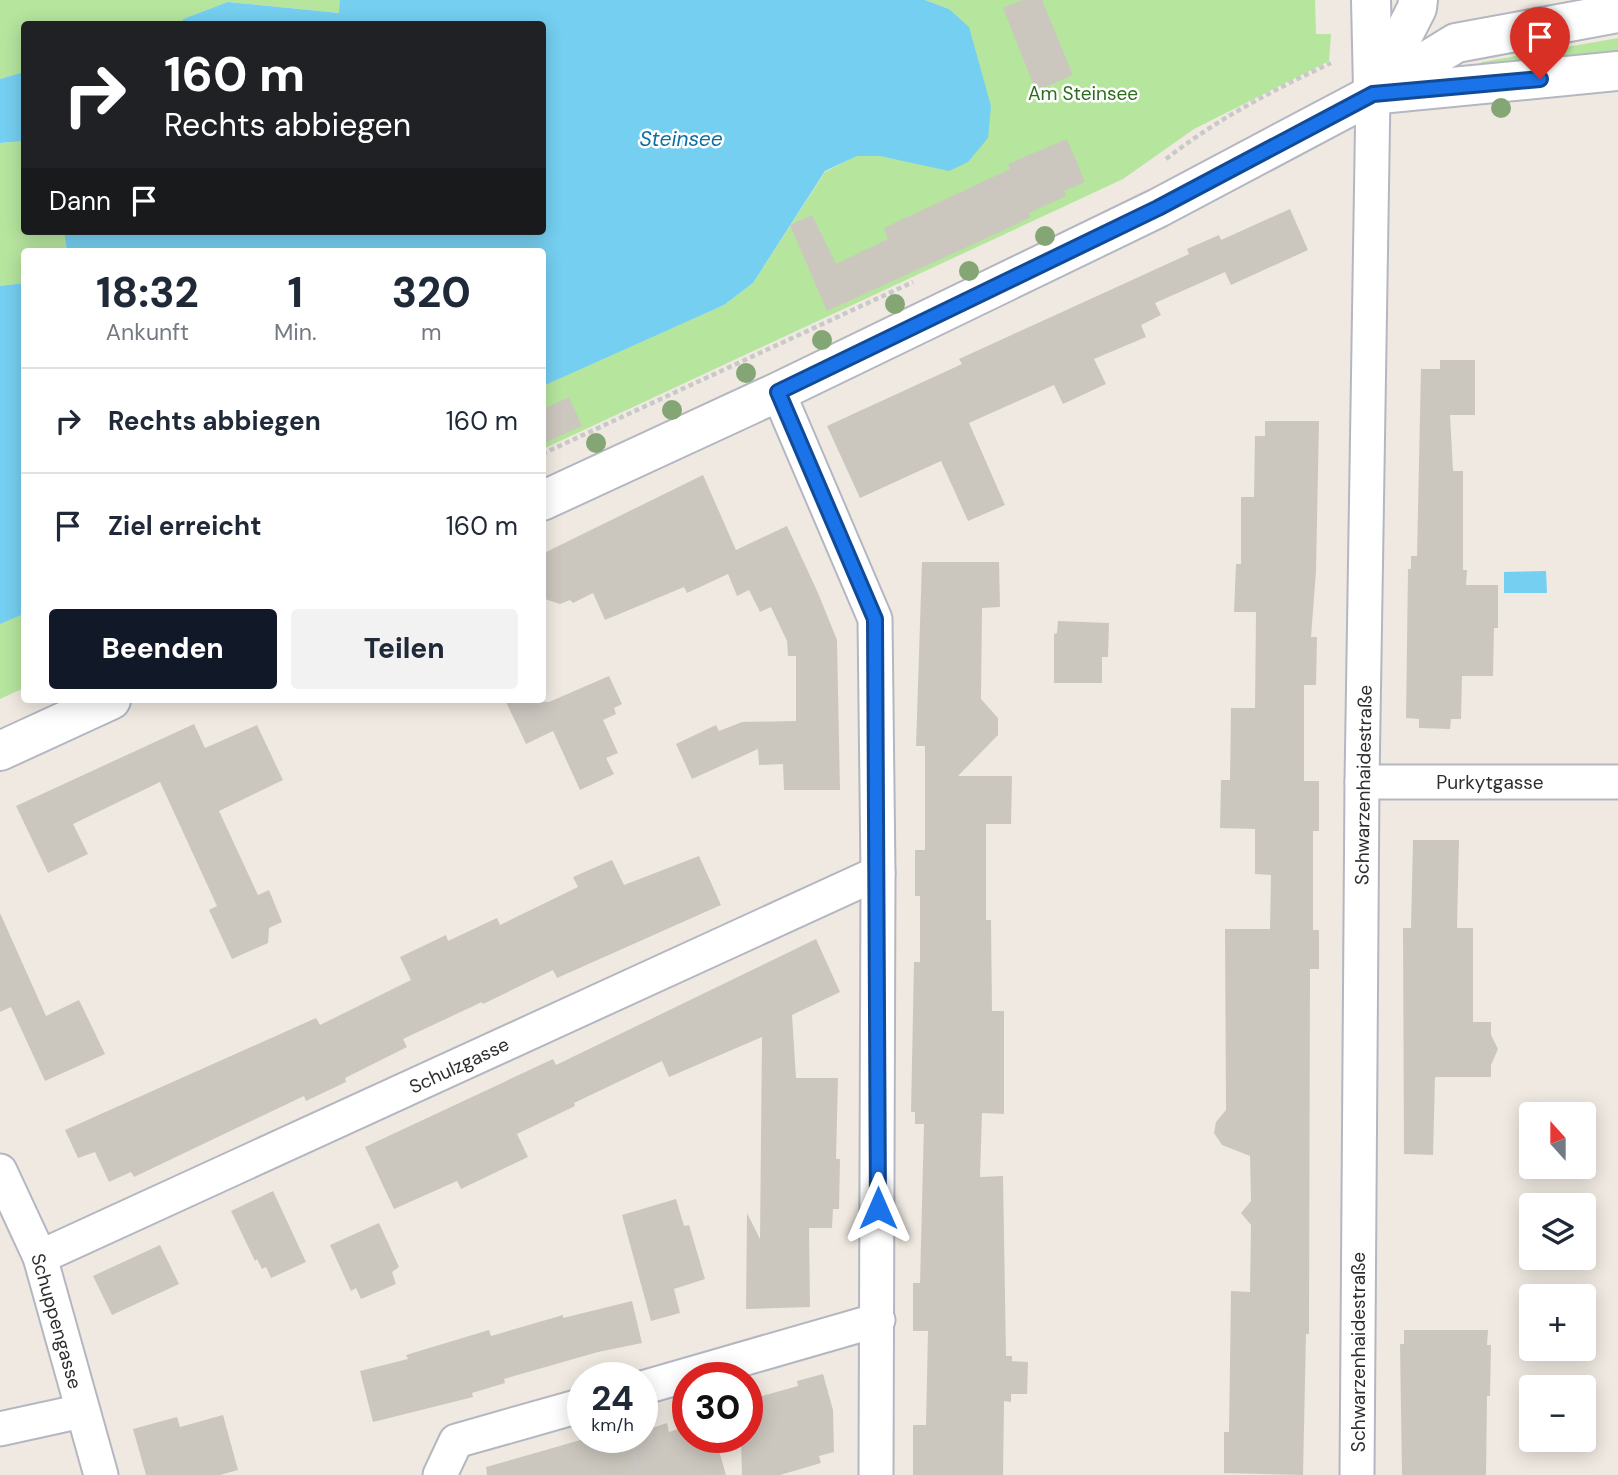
<!DOCTYPE html>
<html lang="de">
<meta charset="utf-8">
<style>
:root{--surface:#fff;--page:#f2f2f3;--text:#1f2937;--muted:#747a83;--line:#e0e1e3;--accent:#111827}
body{margin:0;font-family:"DM Sans",sans-serif;background:var(--page);color:var(--text);height:100vh;display:flex;flex-direction:column;font-size:26px;white-space:nowrap}
*{box-sizing:border-box;margin:0}
p{font-size:23px;color:var(--muted)}
.icon{flex:none;width:38px;height:38px;fill:none;stroke:currentColor;stroke-width:2;stroke-linecap:round;stroke-linejoin:round}
.map{position:relative;flex:1;overflow:hidden}
.drawer{position:absolute;left:21px;top:248px;width:525px;height:455px;display:flex;flex-direction:column;background:var(--surface);border-radius:7px;box-shadow:0 4px 18px #0003}
.drawer>*{flex:none}
.guide{position:absolute;left:21px;top:21px;width:525px;height:214px;border-radius:7px;box-shadow:0 4px 18px #0003;background:#202124;color:#fff;overflow:hidden}
.needle{width:46px;rotate:339deg}
.buttons{position:absolute;left:1519px;top:1102px;display:grid;gap:14px}
.buttons a{display:grid;place-items:center;width:77px;height:77px;border-radius:7px;background:var(--surface);box-shadow:0 4px 18px #0003;font-size:35px}
.speed{position:absolute;left:567px;top:1362px;display:flex;gap:14px;font-size:35px;font-weight:700;text-align:center}
.speed>*{display:grid;place-content:center;width:91px;height:91px;border-radius:50%;background:var(--surface);box-shadow:0 4px 18px #0003;line-height:1}
.speed small{font-size:18px;font-weight:400}
.speed .limit{border:10px solid #d22;background:#fff;color:#111}
.pin{position:absolute;display:grid;place-items:center;width:60px;height:60px;color:#fff;margin:-72px -30px;border-radius:50% 50% 50% 0;rotate:-45deg;box-shadow:0 0 7px #0007}
.pin .icon{rotate:45deg}
.me{position:absolute;width:77px;margin:-38px;rotate:0deg;stroke-linejoin:round;filter:drop-shadow(0 0 5px #0008)}
.turn{display:flex;align-items:center;gap:24px;height:147px;padding:0 28px;font-size:32px}
.turn .icon{width:91px;height:91px;stroke-width:2.5}
.turn b{display:block;font-size:49px;line-height:60px}
.then{display:flex;align-items:center;height:66px;padding:0 28px;background:#0003;gap:14px;font-size:26px}
.eta{display:flex;justify-content:space-evenly;align-items:center;height:119px;text-align:center}
.eta b{font-size:42px;font-weight:800;line-height:49px}
.primary-button{display:flex;gap:14px;margin-top:auto;padding:14px 28px}
.primary-button a{flex:1;height:80px;border-radius:7px;background:var(--accent);color:#fff;font-size:28px;font-weight:800;line-height:80px;text-align:center}
.primary-button a+a{background:var(--page);color:var(--text)}
ul{padding:0;list-style:none}
li{display:flex;align-items:center;gap:21px;height:105px;padding:0 28px;border-top:2px solid var(--line)}
li div{flex:1}
li b{display:block;font-size:26px}
li em{font-style:normal}
.map>svg:first-child{display:block}
.green{fill:#b6e59e}
.water{fill:#75cff0}
.building{fill:#cbc7bf}
.lines{fill:none;stroke-linecap:round;stroke-linejoin:round}
.minor-casing{stroke:#b4b7c1;stroke-width:37}
.tertiary-casing{stroke:#b4b7c1;stroke-width:42}
.secondary-casing{stroke:#b4b7c1;stroke-width:42}
.path{stroke:#c9c9c9;stroke-width:4.5;stroke-dasharray:5 3.5;stroke-linecap:butt}
.minor{stroke:#fff;stroke-width:33}
.tertiary{stroke:#fff;stroke-width:38}
.secondary{stroke:#fff;stroke-width:38}
.tree{fill:#84a574}
.route-casing{stroke:#114b97;stroke-width:18}
.route{stroke:#1a73e8;stroke-width:12}
.labels{text-anchor:middle;stroke-width:5;stroke-linejoin:round;paint-order:stroke}
.park-label{font-size:19px;fill:#2c6e1b;stroke:#fff}
.street-label{font-size:19px;fill:#2e2e2e;stroke:#fff}
.water-label{font-size:21px;font-style:italic;fill:#0d6fa3;stroke:#fff}
</style>
<div class="map">
<svg width="1618" height="1475" viewBox="0 0 1618 1475">
<rect width="100%" height="100%" fill="#efe9e1"/>
<!-- green -->
<g class="green">
<path d="M0,0H340V13L229,2L183,19V24H24V72L0,79Z"/>
<path d="M925,0H1315L1316,34H1331L1329,61L1194,129L1123,179L543,449L542,386L724,305L753,283L825,172L856,156H880L949,9Z"/>
<path d="M1618,38V58L1475,67L1482,62Z"/>
<path d="M24,141V231H64L67,252H24V283L0,286V143Z"/>
<path d="M24,614V688L0,699V624Z"/>
</g>
<!-- water -->
<g class="water">
<path d="M340,0H925L949,9L969,27L991,106L988,138L968,162L949,171L880,156H857L825,171L753,283L724,305L543,386L542,252H67L64,231H542V24H183V19L228,2L339,13Z"/>
<path d="M24,72V141L0,143V79Z"/>
<path d="M24,283V614L0,624V286Z"/>
<path d="M1546,571L1547,593H1504V572Z"/>
</g>
<!-- building -->
<g class="building">
<path d="M1022,0H1042L1073,75L1036,91L1003,8Z"/>
<path d="M1067,139L1085,182L1064,191L1066,196L1029,213L1031,217L1000,232L827,311L790,225L812,215L836,264L888,239L884,228L1010,169L1008,164Z"/>
<path d="M1290,209L1308,250L1231,285L1225,272L1155,303L1161,315L1141,325L1146,337L1094,359L1106,384L1063,404L1054,385L969,423L1005,505L968,521L941,461L860,498L827,426L962,364L959,359L1189,254L1187,249L1219,235L1221,240Z"/>
<path d="M1440,360H1475V415H1450L1453,471H1463V570H1467L1466,585H1498V628H1494L1493,676H1462L1461,719H1451L1450,729L1419,728V719L1406,718L1408,569H1411V556H1417L1421,369H1440Z"/>
<path d="M569,397L582,426L542,444V410Z"/>
<path d="M1265,421H1319L1316,571L1311,637H1317L1316,685H1304V781H1319V831H1313V930H1319V969H1310L1309,1334H1306L1303,1475L1224,1473V1432H1229L1231,1291L1250,1292L1251,1225L1241,1213L1251,1201L1250,1156L1222,1145L1214,1133L1216,1122L1226,1110L1225,929H1270L1271,875L1255,874V829L1220,828L1221,780H1230L1231,708H1255L1256,612H1234L1236,564H1241V497H1254L1255,436H1265Z"/>
<path d="M703,475L736,550L787,526L818,593L837,640L840,790H784L783,764L759,765L758,749L692,779L676,744L716,725L719,731L742,722L796,721V656H788L787,641L771,607L760,612L749,590L737,596L728,574L687,593L684,587L605,620L593,593L573,603L570,600L560,604L542,598V554Z"/>
<path d="M922,562H999L1000,607L982,608L981,699L998,718V735L958,776H1012L1011,824H986V920H991L992,1011H1004V1114L982,1113L980,1177L1003,1176L1006,1356H1012V1361L1028,1362L1027,1394H1011V1402L1004,1401L1003,1475H913V1425H926L928,1331H913V1283H920L924,1124H915V1112H911L914,962H920V896H915V850H925V746H916Z"/>
<path d="M1058,621L1109,623L1108,657H1102V683H1054V634L1057,633Z"/>
<path d="M609,676L622,704L614,708L616,714L603,720L618,753L606,758L614,774L580,790L553,731L526,744L505,700L549,702Z"/>
<path d="M194,724L205,748L257,725L283,780L219,811L258,895L269,890L282,922L269,928L268,943L232,959L209,910L217,906L160,782L73,824L88,854L48,873L16,806Z"/>
<path d="M1413,840H1459L1457,928H1473V1022H1491V1035L1498,1049L1491,1065V1077H1435L1433,1155L1404,1154L1403,928H1411Z"/>
<path d="M699,856L721,905L557,978L553,970L483,1004L482,1002L403,1039L407,1047L345,1078L346,1082L306,1101L304,1096L134,1177L131,1172L109,1182L95,1152L78,1158L65,1130L316,1018L320,1025L411,980L400,957L446,935L448,941L497,918L500,925L578,887L573,877L612,860L624,885Z"/>
<path d="M0,913L46,1016L79,1000L105,1054L45,1081L11,1007L0,1012Z"/>
<path d="M816,939L840,992L792,1015L796,1078H838L836,1159H840L839,1209H833L832,1228H809L810,1307L746,1309L747,1213L760,1239L762,1037L669,1077L662,1061L574,1103L575,1106L517,1134L528,1157L461,1189L457,1181L394,1209L365,1147L553,1059L556,1065Z"/>
<path d="M273,1191L306,1262L271,1278L266,1267L262,1269L257,1259L255,1261L231,1211Z"/>
<path d="M676,1199L684,1226L689,1225L705,1279L674,1289L680,1313L651,1321L622,1215Z"/>
<path d="M379,1223L399,1267L392,1272L396,1284L361,1299L356,1288L351,1291L330,1245Z"/>
<path d="M160,1245L179,1284L112,1315L93,1276Z"/>
<path d="M632,1301L642,1343L598,1352L504,1379L505,1383L472,1393L473,1397L373,1422L360,1371L408,1359L406,1355L489,1330L491,1336L563,1315V1318Z"/>
<path d="M1404,1330H1488L1487,1345H1491L1490,1396H1487L1486,1475H1402L1400,1344H1404Z"/>
<path d="M823,1374L833,1410L834,1452L819,1456L821,1463L780,1475H742L741,1437H747V1400L798,1386L797,1381Z"/>
<path d="M223,1415L238,1470L220,1475H146L133,1429L177,1417L180,1427Z"/>
<path d="M667,1423L669,1432L688,1426V1437H715L726,1475H487L486,1467L591,1437H642V1431Z"/>
</g>
<g class="lines">
<!-- minor casing -->
<g class="minor-casing">
<g id="minor">
<path d="M778,392L875,619L878,873L876,1475"/>
<path d="M1362,782H1618"/>
<path d="M0,1171L40,1257L101,1475"/>
<path d="M40,1257L878,873"/>
<path d="M642,1388L878,1320"/>
<path d="M0,1429L82,1411"/>
<path d="M440,1475L456,1441L583,1405"/>
<path d="M1357,1475L1362,782L1373,94"/>
</g>
</g>
<!-- tertiary casing -->
<g class="tertiary-casing">
<g id="tertiary">
<path d="M1371,0L1373,89"/>
<path d="M1373,94L1417,8L1418,0"/>
</g>
</g>
<!-- secondary casing -->
<g class="secondary-casing">
<g id="secondary">
<path d="M1380,94L1618,71"/>
<path d="M542,501L778,392L1158,208L1373,94L1456,43L1618,13"/>
<path d="M0,751L111,700"/>
</g>
</g>
<!-- path -->
<g class="path">
<path d="M1166,159C1217,119 1273,90 1331,63"/>
<path d="M542,454L913,282"/>
<path d="M629,1437L640,1475"/>
</g>
<!-- minor -->
<use href="#minor" class="minor"/>
<!-- tertiary -->
<use href="#tertiary" class="tertiary"/>
<!-- secondary -->
<use href="#secondary" class="secondary"/>
</g>
<!-- trees -->
<g class="tree">
<circle cx="1501" cy="108" r="10"/>
<circle cx="1045" cy="236" r="10"/>
<circle cx="969" cy="271" r="10"/>
<circle cx="895" cy="304" r="10"/>
<circle cx="822" cy="340" r="10"/>
<circle cx="746" cy="373" r="10"/>
<circle cx="672" cy="410" r="10"/>
<circle cx="596" cy="443" r="10"/>
</g>
<g class="lines">
<!-- route casing -->
<g class="route-casing">
<path id="route" d="M878,1208L875,619L778,392L1158,208L1373,94L1540,79"/>
</g>
<!-- route -->
<use href="#route" class="route"/>
</g>
<g class="labels">
<!-- park labels -->
<g class="park-label">
<text x="1083" y="100">Am Steinsee</text>
</g>
<!-- street labels -->
<g class="street-label">
<text x="1490" y="789">Purkytgasse</text>
<text transform="translate(1363 785) rotate(-89)" y="7">Schwarzenhaidestraße</text>
<text transform="translate(459 1065) rotate(-25)" y="7">Schulzgasse</text>
<text transform="translate(57 1321) rotate(74)" y="7">Schuppengasse</text>
<text transform="translate(1358 1352) rotate(-90)" y="7">Schwarzenhaidestraße</text>
</g>
<!-- water labels -->
<g class="water-label">
<text x="681" y="146">Steinsee</text>
</g>
</g>
</svg>
<div class="buttons">
<a><svg class="needle" viewBox="-14 -14 28 28"><path d="M0-13l5 13h-10z" fill="#e53935"/><path d="M0 13l5-13h-10z" fill="#747a83"/></svg></a>
<a><svg class="icon" aria-label="layers" viewBox="0 0 24 24"><path d="M12 4l9 5-9 5-9-5zM3 14l9 5 9-5"/></svg></a>
<a>+</a>
<a>−</a>
</div>
<div class="speed"><div>24<small>km/h</small></div><div class="limit">30</div></div>
<div class="pin" style="left:1540px;top:79px;background:#d93025"><svg class="icon" aria-label="arrive" viewBox="0 0 24 24"><path d="M6 21V4h12l-3 4 3 4H6"/></svg></div>
<svg class="me" style="left:878px;top:1208px" viewBox="-20 -20 40 40"><path d="M0-17L14 15 0 8-14 15z" fill="#1a73e8" stroke="#fff" stroke-width="4"/></svg>
<div class="guide">
<div class="turn"><svg class="icon" aria-label="right" viewBox="0 0 24 24"><path d="M7 20v-9h11M14 6l5 5-5 5"/></svg><div><b>160 m</b>Rechts abbiegen</div></div>
<div class="then">Dann<svg class="icon" aria-label="arrive" viewBox="0 0 24 24"><path d="M6 21V4h12l-3 4 3 4H6"/></svg></div>
</div>
<section class="drawer">
<div class="eta">
<div><b>18:32</b><p>Ankunft</p></div>
<div><b>1</b><p>Min.</p></div>
<div><b>320</b><p>m</p></div>
</div>
<ul>
<li><svg class="icon" aria-label="right" viewBox="0 0 24 24"><path d="M7 20v-9h11M14 6l5 5-5 5"/></svg><div><b>Rechts abbiegen</b></div><em>160 m</em></li>
<li><svg class="icon" aria-label="arrive" viewBox="0 0 24 24"><path d="M6 21V4h12l-3 4 3 4H6"/></svg><div><b>Ziel erreicht</b></div><em>160 m</em></li>
</ul>
<div class="primary-button"><a>Beenden</a><a>Teilen</a></div>
</section>
</div>
